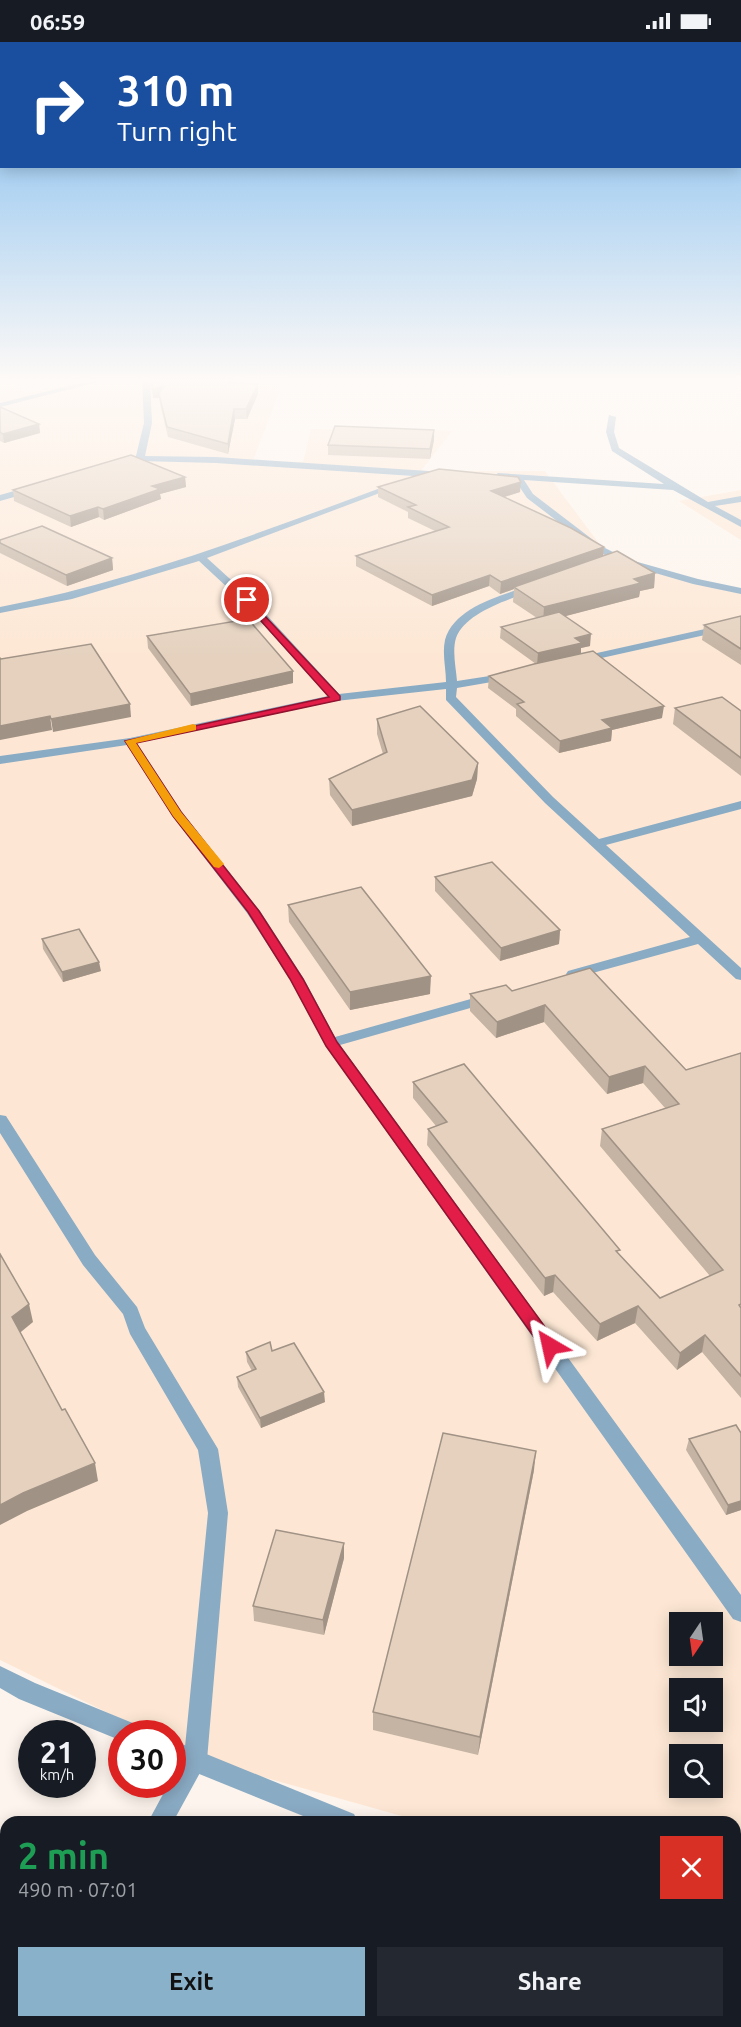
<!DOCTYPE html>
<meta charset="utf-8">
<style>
:root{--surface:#171b24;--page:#242831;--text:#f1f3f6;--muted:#9ea1a6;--accent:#89b1c9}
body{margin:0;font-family:Ubuntu,sans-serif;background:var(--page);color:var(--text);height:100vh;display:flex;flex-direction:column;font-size:22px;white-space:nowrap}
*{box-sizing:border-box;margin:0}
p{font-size:20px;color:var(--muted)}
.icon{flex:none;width:33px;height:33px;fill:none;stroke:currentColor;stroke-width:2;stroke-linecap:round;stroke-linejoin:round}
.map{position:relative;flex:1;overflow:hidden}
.side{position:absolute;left:0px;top:1774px;width:741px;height:212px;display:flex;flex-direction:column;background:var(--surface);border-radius:18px 18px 0 0;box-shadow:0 3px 15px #0003}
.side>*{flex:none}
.top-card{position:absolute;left:0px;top:0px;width:741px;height:126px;box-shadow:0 3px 15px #0003;background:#1a4fa0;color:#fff;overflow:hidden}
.needle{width:39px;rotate:193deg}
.controls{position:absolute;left:669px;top:1570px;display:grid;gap:12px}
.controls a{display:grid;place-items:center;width:54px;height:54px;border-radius:0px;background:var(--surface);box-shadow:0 3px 15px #0003;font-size:30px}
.speed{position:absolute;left:18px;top:1678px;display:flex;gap:12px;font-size:30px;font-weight:700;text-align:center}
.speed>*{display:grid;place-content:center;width:78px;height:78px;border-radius:50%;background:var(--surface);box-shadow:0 3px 15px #0003;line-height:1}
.speed small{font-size:15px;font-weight:400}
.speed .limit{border:9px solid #d22;background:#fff;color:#111}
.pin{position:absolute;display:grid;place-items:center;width:51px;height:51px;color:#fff;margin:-26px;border:3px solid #fff;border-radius:50%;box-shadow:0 2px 6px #0007}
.me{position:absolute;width:66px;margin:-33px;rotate:324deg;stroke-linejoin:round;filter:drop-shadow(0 0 4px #0008)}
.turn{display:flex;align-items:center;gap:21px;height:126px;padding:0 18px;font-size:27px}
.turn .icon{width:78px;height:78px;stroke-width:2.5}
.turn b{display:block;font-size:42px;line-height:51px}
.round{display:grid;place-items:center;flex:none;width:63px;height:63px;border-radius:0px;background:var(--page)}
.summary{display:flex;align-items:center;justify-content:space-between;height:102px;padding:0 18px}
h1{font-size:36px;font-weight:700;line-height:45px;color:#1e9e55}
.action{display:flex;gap:12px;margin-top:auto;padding:12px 18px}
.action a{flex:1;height:69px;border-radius:0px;background:var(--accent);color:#111;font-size:24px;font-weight:700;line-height:69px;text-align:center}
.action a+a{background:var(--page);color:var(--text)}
.status{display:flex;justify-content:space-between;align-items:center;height:42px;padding:0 30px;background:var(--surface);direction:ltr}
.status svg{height:16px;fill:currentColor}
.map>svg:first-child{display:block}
.built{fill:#fde7d4;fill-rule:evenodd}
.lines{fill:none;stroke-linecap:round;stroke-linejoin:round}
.minor{fill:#8aabc4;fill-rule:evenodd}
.tertiary{fill:#8aabc4;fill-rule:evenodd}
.wall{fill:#c5b4a3}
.shaded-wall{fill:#a09285}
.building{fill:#e5d1be;stroke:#a09285;stroke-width:1.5}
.route{fill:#e11d48;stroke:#92132f;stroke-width:1.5}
.slow{fill:#f59e0b}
</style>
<div class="status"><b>06:59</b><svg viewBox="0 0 49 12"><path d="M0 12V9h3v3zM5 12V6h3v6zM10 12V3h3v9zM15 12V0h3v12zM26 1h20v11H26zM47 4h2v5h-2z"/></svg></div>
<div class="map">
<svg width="741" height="1985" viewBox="0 0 741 1985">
<rect width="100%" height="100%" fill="#fdf5ed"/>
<!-- built -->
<g class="built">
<path d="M76,337H284L253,419L303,420L311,387L452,389L421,429H545L609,515L725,546L741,547V1870L735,1868V1780H423L206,1719L173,1703L172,1692H151L0,1618V338L27,351L78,339ZM680,1581H712V1614H680ZM680,1647H712V1680H680ZM680,1713H712V1746H680Z"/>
<path d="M741,448V498L679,459Z"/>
</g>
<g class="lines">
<!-- minor -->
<g class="minor">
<path d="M96,337H110L0,365V361Z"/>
<path d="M142,337H150L152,381L145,414L216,415L444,430L448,433L444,436L216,421L140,419L119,423V419L136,414L144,381Z"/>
<path d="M609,373L616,375L614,390L619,406L708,460L741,454V460L715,464L741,478V485L673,448L524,438L533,452L601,504L627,517L698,537L741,546V552L693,542L621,521L595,508L527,456L515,438L494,434L498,431L664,442L612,409L606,390Z"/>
<path d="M394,441L401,443L207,516L251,556L339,652L446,640C446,627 442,612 445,598C454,565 501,554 528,544H536V548C512,556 465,570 456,596C452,609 456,626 457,639L509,631L514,634L509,637L457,646L456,655L553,755L599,797L741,759V767L606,803L741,926V938L736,937L698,902L578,935H568L566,932L568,929L690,895L545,761L446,658V647L336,659L137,701L182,770L260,869L304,937L335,995L485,953H495L497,956L495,959L340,1003L741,1553V1580L733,1577L326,1004L290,937L247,871L173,775L127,703L0,722V714L130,696L328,654L243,560L199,519L72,557L0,571V565C136,539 264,489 394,441Z"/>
<path d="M32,444L35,445V449L0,459V453Z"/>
<path d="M741,579V585L579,621L574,618L579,615Z"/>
<path d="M0,1073L6,1074L95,1213L137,1265L145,1286L218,1407L228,1471L207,1718L173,1780H148L168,1743H172V1735L184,1715L208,1471L198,1408L130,1292L123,1272L83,1223L0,1091Z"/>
<path d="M36,1980H63L61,1985H34Z"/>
</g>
<!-- tertiary -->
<g class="tertiary">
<path d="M0,1624L35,1641L140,1684L143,1692H122V1699L19,1657L0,1646Z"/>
<path d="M172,1698L354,1772L358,1780H318L172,1721Z"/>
<path d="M735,1893L741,1895V1921L735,1919Z"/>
</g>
</g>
<!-- wall -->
<g class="wall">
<path d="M153,337L234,341L258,352L247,377H235L228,412L168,395L160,362L159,356H153Z"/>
<path d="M0,365L39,382L40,391L4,401L0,399Z"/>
<path d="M434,398L430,417L328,413V403Z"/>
<path d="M185,435L186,445L160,452L161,457L104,478L99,475L71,485L14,459L13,448Z"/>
<path d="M378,445L520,450L505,455L604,505L603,514L655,531L654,546L640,549L639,555L565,574L590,604L581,606V612L662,676L612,688L611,699L559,711L516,674V667L488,646L489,634L536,622L500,596L501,585L537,576L513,560L514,547L500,552L489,544L432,564L356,524V514L435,489L408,476V470L378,455Z"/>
<path d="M0,498L112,516L113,528L67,544L0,511Z"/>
<path d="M741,574V623L702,598L704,583Z"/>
<path d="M147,594L293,641L191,664L148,606Z"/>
<path d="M675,666L741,669V734L673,682Z"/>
<path d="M377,677L478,721L477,737L472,754L352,784L330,753L329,737L383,712L377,692Z"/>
<path d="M435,835L560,888L559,902L500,919L435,849Z"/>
<path d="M288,863L430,952L350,968L289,880Z"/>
<path d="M42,897L101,929L63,940L43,907Z"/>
<path d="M590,926L686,1028L741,1011V1356L702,1310L677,1328L635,1281L597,1299L553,1250L544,1254L427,1103L428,1087L436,1084L413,1056V1040L619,1212L660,1256L710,1234L600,1104L602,1087L665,1066L643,1041L607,1052L544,980L496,996L470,969V952L512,949Z"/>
<path d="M272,1309L325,1360L261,1386L238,1345L237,1335L252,1329L247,1320L246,1310Z"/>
<path d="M689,1397L741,1468L726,1473L686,1408Z"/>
<path d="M534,1428L478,1713L373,1688V1670Z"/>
<path d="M344,1516L324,1593L254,1579L253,1564Z"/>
</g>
<!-- shaded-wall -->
<g class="shaded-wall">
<path d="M230,337H236L229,351L228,341Z"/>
<path d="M258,342V352L247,377L246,367Z"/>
<path d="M163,345L159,352V356H153L152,347Z"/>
<path d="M234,367L235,377L228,412V402Z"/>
<path d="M39,382L40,391L4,401L3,392Z"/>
<path d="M434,388V398L430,417V407Z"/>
<path d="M185,435L186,445L160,452L161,457L104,478L103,467L152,444Z"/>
<path d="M521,440L520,450L491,459V449Z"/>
<path d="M98,465L99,475L71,485L70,474Z"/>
<path d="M604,505L603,516L514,545V547L500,552L501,540Z"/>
<path d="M112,516L113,528L67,544L66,533Z"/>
<path d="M655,531L654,546L640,549L639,555L543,580L544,565L634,537Z"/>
<path d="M490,533L489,544L432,564V553Z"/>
<path d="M591,592L590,604L581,606V613L537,623L538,611L575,596Z"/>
<path d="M293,629V641L191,664L190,652Z"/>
<path d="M130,662L131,675L53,690L51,677Z"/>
<path d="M664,664L662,676L612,688L611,699L559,711L560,699L602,678Z"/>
<path d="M50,674L52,688L0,698V684Z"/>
<path d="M478,721L477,737L472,754L352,784V768Z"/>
<path d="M560,888L559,902L500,919L501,906Z"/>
<path d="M99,920L101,929L63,940L62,930Z"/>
<path d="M431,934L430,952L350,968V950Z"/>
<path d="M545,963L544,980L496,996L497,980Z"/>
<path d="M645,1024L643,1041L607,1052L609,1035Z"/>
<path d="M555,1233L553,1250L544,1254L545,1236Z"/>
<path d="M29,1262L33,1280L16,1294L12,1275Z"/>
<path d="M638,1264L635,1281L597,1299L600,1282Z"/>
<path d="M705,1293L702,1310L677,1328L680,1311Z"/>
<path d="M324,1350L325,1360L261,1386L260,1376Z"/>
<path d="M536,1409L534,1428L478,1713L480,1695Z"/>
<path d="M95,1421L98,1439L27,1469L0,1483V1463L23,1451Z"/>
<path d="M741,1459V1468L726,1473L728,1463Z"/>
<path d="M344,1501V1516L324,1593L323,1578Z"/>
</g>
<!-- building -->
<g class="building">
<path d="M153,337H230L228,341L258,342L246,367H234L228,402L167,385L159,352L163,345L152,347V340Z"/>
<path d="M0,365L39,382L3,392L0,390Z"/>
<path d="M335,384L434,388L430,407L328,403Z"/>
<path d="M131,413L185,435L152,444L160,447L103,467L98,465L70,474L13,448Z"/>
<path d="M439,427L518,435L521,440L491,449L571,486L604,505L501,540L490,533L432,553L356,514L449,485L408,465L416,463L378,445Z"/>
<path d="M42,484L112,516L66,533L0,501V498Z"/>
<path d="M617,509L655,531L634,537L641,541L544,565L514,545Z"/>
<path d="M559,570L591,592L575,596L582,601L538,611L501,585Z"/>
<path d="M741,574V607L704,583Z"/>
<path d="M248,577L293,629L190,652L147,594Z"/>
<path d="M91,602L130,662L51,677L50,674L0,684V616L1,617Z"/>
<path d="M593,609L664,664L602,678L612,686L560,699L517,662L524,660L489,634L534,622Z"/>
<path d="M722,655L741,669V716L675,666Z"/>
<path d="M420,664L478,721L472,738L352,768L329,737L387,710L377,677Z"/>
<path d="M492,820L560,888L501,906L435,835Z"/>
<path d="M361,845L431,934L350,950L288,863Z"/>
<path d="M79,887L99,920L62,930L42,897Z"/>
<path d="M590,926L686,1028L741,1011V1262L739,1263L741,1266V1334L705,1293L680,1311L638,1264L600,1282L555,1233L545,1236L428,1087L447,1080L413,1040L464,1022L620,1208L616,1209L660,1256L723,1228L602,1087L679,1062L645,1024L609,1035L545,963L497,980L470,952L506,943L512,949Z"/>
<path d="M0,1212L29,1262L12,1275L62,1368L65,1367L95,1421L23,1451L0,1463Z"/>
<path d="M270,1300L272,1309L294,1301L324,1350L260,1376L237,1335L256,1327L246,1310Z"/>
<path d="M736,1383L741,1391V1459L728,1463L689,1397Z"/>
<path d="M443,1391L536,1409L480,1695L373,1670Z"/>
<path d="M276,1488L344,1501L323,1578L253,1564Z"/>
</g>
<!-- sky -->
<linearGradient id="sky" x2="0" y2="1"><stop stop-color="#76b7ee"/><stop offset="0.55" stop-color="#fefaf7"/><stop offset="1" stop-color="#fefaf7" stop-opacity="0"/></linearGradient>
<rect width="741" height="615" fill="url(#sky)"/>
<!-- route -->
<path class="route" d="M247,555L340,654V658L136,701L181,770L259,869L303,937L337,1000L556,1300L558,1304L556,1309H544L326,1004L290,937L248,870L173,774L125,699L329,655L244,560L243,558Z"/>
<!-- slow -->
<path class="slow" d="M193,682L196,683V688L136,701L181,770L224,822L219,826L214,825L173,774L125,699Z"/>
</svg>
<div class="controls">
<a><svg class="needle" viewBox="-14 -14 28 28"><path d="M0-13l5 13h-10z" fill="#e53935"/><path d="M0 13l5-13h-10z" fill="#9ea1a6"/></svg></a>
<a><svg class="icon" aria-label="sound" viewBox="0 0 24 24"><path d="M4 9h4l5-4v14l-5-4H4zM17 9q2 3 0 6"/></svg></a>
<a><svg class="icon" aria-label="search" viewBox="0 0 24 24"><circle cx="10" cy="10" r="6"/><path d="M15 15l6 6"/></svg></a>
</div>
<div class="speed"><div>21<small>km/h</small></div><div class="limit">30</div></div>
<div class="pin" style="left:247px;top:558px;background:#d93025"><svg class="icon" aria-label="arrive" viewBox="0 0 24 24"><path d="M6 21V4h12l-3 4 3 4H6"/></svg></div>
<svg class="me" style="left:550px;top:1304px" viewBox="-20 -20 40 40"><path d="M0-17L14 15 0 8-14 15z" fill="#e11d48" stroke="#fff" stroke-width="4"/></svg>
<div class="top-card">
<div class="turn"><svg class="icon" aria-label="right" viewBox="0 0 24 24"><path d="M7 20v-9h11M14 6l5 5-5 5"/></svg><div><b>310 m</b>Turn right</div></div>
</div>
<section class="side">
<div class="summary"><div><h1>2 min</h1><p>490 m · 07:01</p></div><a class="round" style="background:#d93025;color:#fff"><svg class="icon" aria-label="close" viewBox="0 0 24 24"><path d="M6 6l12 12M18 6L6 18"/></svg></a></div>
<div class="action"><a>Exit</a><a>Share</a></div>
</section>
</div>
